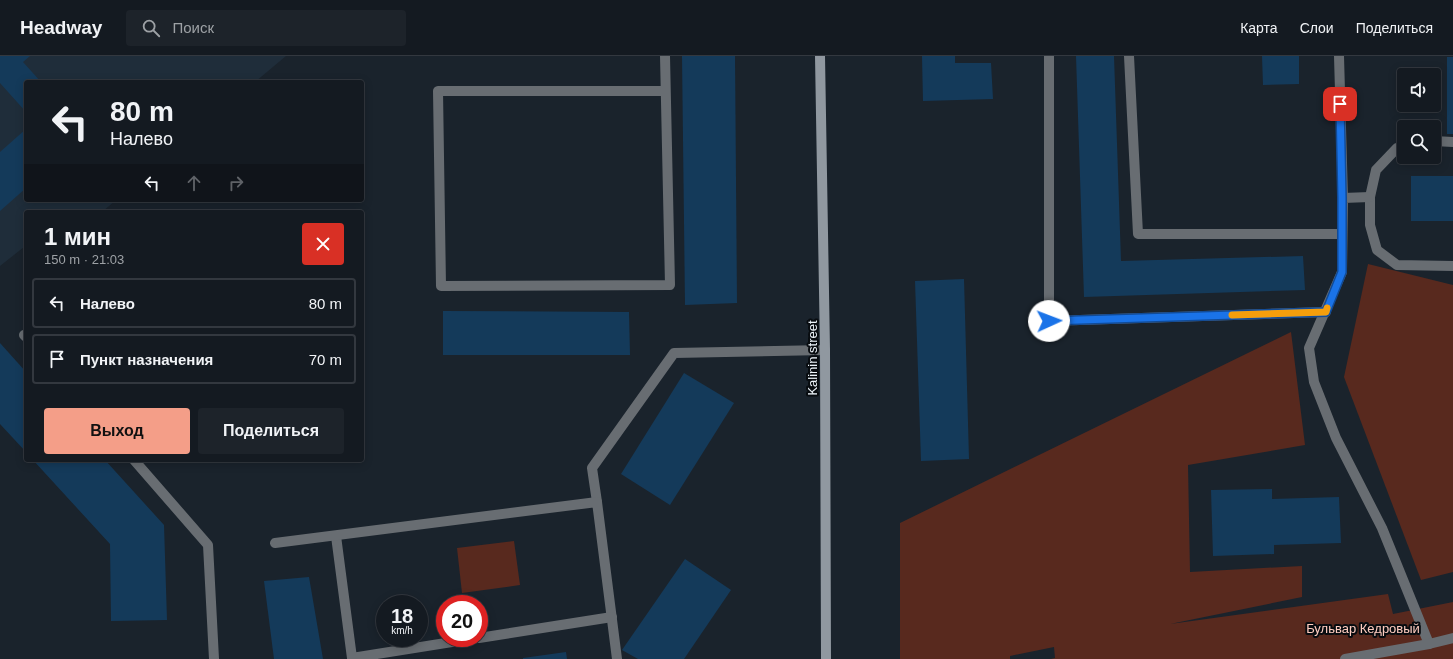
<!DOCTYPE html>
<html lang="ru">
<meta charset="utf-8">
<style>
:root{--surface:#141a21;--page:#1d232a;--text:#f1f3f6;--muted:#9da1a5;--line:#33383f;--accent:#f49e88}
body{margin:0;font-family:Helvetica,sans-serif;background:var(--page);color:var(--text);height:100vh;display:flex;flex-direction:column;font-size:15px;white-space:nowrap}
*{box-sizing:border-box;margin:0}
p{font-size:13px;color:var(--muted)}
.icon{flex:none;width:22px;height:22px;fill:none;stroke:currentColor;stroke-width:2;stroke-linecap:round;stroke-linejoin:round}
.map{position:relative;flex:1;overflow:hidden}
.side{position:absolute;left:24px;top:154px;width:340px;height:252px;display:flex;flex-direction:column;background:var(--surface);border-radius:4px;box-shadow:0 2px 10px #0003,0 0 0 1px var(--line)}
.side>*{flex:none}
.hud{position:absolute;left:24px;top:24px;width:340px;height:122px;border-radius:4px;box-shadow:0 2px 10px #0003,0 0 0 1px var(--line);background:#141a21;color:var(--text);overflow:hidden}
.controls{position:absolute;left:1397px;top:12px;display:grid;gap:8px}
.controls a{display:grid;place-items:center;width:44px;height:44px;border-radius:4px;background:var(--surface);box-shadow:0 2px 10px #0003,0 0 0 1px var(--line);font-size:20px}
.speed{position:absolute;left:376px;top:539px;display:flex;gap:8px;font-size:20px;font-weight:700;text-align:center}
.speed>*{display:grid;place-content:center;width:52px;height:52px;border-radius:50%;background:var(--surface);box-shadow:0 2px 10px #0003,0 0 0 1px var(--line);line-height:1}
.speed small{font-size:10px;font-weight:400}
.speed .limit{border:6px solid #d22;background:#fff;color:#111}
.pin{position:absolute;display:grid;place-items:center;width:34px;height:34px;color:#fff;margin:-17px;border-radius:8px;box-shadow:0 2px 6px #0006}
.me{position:absolute;width:44px;margin:-22px;rotate:88deg;stroke-linejoin:round;filter:drop-shadow(0 0 3px #0008)}
.turn{display:flex;align-items:center;gap:14px;height:84px;padding:0 20px;font-size:18px}
.turn .icon{width:52px;height:52px;stroke-width:2.5}
.turn b{display:block;font-size:28px;line-height:34px}
.lanes{display:flex;align-items:center;height:38px;padding:0 20px;background:#0003;justify-content:center;gap:20px;direction:ltr}
.lanes .off{opacity:.35}
.round{display:grid;place-items:center;flex:none;width:42px;height:42px;border-radius:4px;background:var(--page)}
.head{display:flex;align-items:center;justify-content:space-between;height:68px;padding:0 20px}
h1{font-size:24px;font-weight:600;line-height:30px}
.button{display:flex;gap:8px;margin-top:auto;padding:8px 20px}
.button a{flex:1;height:46px;border-radius:4px;background:var(--accent);color:#111;font-size:16px;font-weight:600;line-height:46px;text-align:center}
.button a+a{background:var(--page);color:var(--text)}
ul{padding:0;list-style:none}
li{display:flex;align-items:center;gap:12px;height:50px;margin:0 8px 6px;padding:0 12px;border:2px solid var(--line);border-radius:4px}
li div{flex:1}
li b{display:block;font-size:15px}
li em{font-style:normal}
header{display:flex;align-items:center;gap:24px;box-sizing:border-box;height:56px;padding:0 20px;background:var(--surface);border-bottom:1px solid var(--line)}
header strong{font-size:19px}
nav{display:flex;gap:22px;margin-inline-start:auto;font-size:14px}
.search{width:280px;height:36px;background:var(--page);display:flex;align-items:center;gap:10px;box-sizing:border-box;padding:0 14px;border-radius:4px;color:var(--muted);font-size:15px}
.map>svg:first-child{display:block}
.built{fill:#1f2d3a}
.green{fill:#58291e}
.building{fill:#143a5a}
.lines{fill:none;stroke-linecap:round;stroke-linejoin:round}
.lane{stroke:#686d72;stroke-width:10}
.secondary{stroke:#9098a0;stroke-width:10}
.route-casing{stroke:#114b97;stroke-width:10}
.route{stroke:#1a73e8;stroke-width:7}
.slow{stroke:#f59e0b;stroke-width:7}
.labels{text-anchor:middle;stroke-width:4;stroke-linejoin:round;paint-order:stroke}
.street-label{font-size:13px;fill:#eef5fb;stroke:#080c10}
.park-label{font-size:13px;fill:#ffcdc0;stroke:#080c10}
</style>
<header>
<strong>Headway</strong>
<div class="search"><svg class="icon" aria-label="search" viewBox="0 0 24 24"><circle cx="10" cy="10" r="6"/><path d="M15 15l6 6"/></svg>Поиск</div>
<nav><a>Карта</a><a>Слои</a><a>Поделиться</a></nav>
</header>
<div class="map">
<svg width="1453" height="603" viewBox="0 0 1453 603">
<rect width="100%" height="100%" fill="#1a232c"/>
<!-- built -->
<path class="built" d="M0,0H286L255,26H26V144H116L102,156H26V193L24,191L0,210Z"/>
<!-- green -->
<g class="green">
<path d="M1368,208L1453,229V516L1421,524L1344,321Z"/>
<path d="M1291,276L1305,389L1188,409L1190,516L1302,510V541L1170,568L1388,538L1393,558L1453,546V603H1051L1055,602L1054,591L1010,600V603H900V467Z"/>
<path d="M514,485L520,529L462,537L457,492Z"/>
</g>
<!-- building -->
<g class="building">
<path d="M0,0H30L23,6L41,26H26V56L0,27Z"/>
<path d="M682,0H735L737,247L685,249Z"/>
<path d="M922,0H955V7H991L993,43L923,45Z"/>
<path d="M1076,0H1114L1121,205L1303,200L1305,234L1084,241Z"/>
<path d="M1262,0H1299V28L1263,29Z"/>
<rect x="1447" y="1" width="6" height="77"/>
<path d="M26,73V132L0,155V96Z"/>
<rect x="1411" y="120" width="42" height="45"/>
<path d="M964,223L969,403L921,405L915,225Z"/>
<path d="M443,255L629,256L630,299H443Z"/>
<path d="M0,287L26,316V396L0,368Z"/>
<path d="M684,317L734,347L670,449L621,418Z"/>
<path d="M33,404H105L164,469L167,564L111,565L110,488Z"/>
<path d="M1272,433V443L1339,441L1341,487L1274,489V498L1213,500L1211,434Z"/>
<path d="M685,503L731,534L684,603H638L622,594Z"/>
<path d="M309,521L323,603H274L264,525Z"/>
<path d="M566,596L567,603H523V602Z"/>
</g>
<g class="lines">
<!-- lane -->
<g class="lane">
<path d="M665,0L670,229L441,230L438,35H665"/>
<path d="M1049,0V265L1326,256"/>
<path d="M1129,0L1138,178H1342"/>
<path d="M1339,0L1343,142"/>
<path d="M1434,85L1453,86"/>
<path d="M1404,91L1397,92L1376,114L1370,141V169L1377,194L1397,209L1453,210"/>
<path d="M1370,141L1343,142L1342,216L1309,292L1314,326L1336,382L1382,472L1429,588"/>
<path d="M24,279L26,281"/>
<path d="M134,404L208,489L214,603"/>
<path d="M597,446L592,412L674,297L825,294"/>
<path d="M336,480L352,602L477,582"/>
<path d="M275,487L597,446L617,603"/>
<path d="M479,582L612,561"/>
<path d="M1345,603L1429,588L1453,582"/>
</g>
<!-- secondary -->
<path class="secondary" d="M820,0L825,294L826,603"/>
</g>
<g class="lines">
<!-- route casing -->
<g class="route-casing">
<path id="route" d="M1049,265L1326,256L1342,216V142L1340,48"/>
</g>
<!-- route -->
<use href="#route" class="route"/>
<!-- slow -->
<path class="slow" d="M1232,259L1326,256L1327,252"/>
</g>
<g class="labels">
<!-- street labels -->
<g class="street-label">
<text transform="translate(812 302) rotate(-90)" y="5">Kalinin street</text>
</g>
<!-- park labels -->
<g class="park-label">
<text x="1363" y="577">Бульвар Кедровый</text>
</g>
</g>
</svg>
<div class="controls">
<a><svg class="icon" aria-label="sound" viewBox="0 0 24 24"><path d="M4 9h4l5-4v14l-5-4H4zM17 9q2 3 0 6"/></svg></a>
<a><svg class="icon" aria-label="search" viewBox="0 0 24 24"><circle cx="10" cy="10" r="6"/><path d="M15 15l6 6"/></svg></a>
</div>
<div class="speed"><div>18<small>km/h</small></div><div class="limit">20</div></div>
<div class="pin" style="left:1340px;top:48px;background:#d93025"><svg class="icon" aria-label="arrive" viewBox="0 0 24 24"><path d="M6 21V4h12l-3 4 3 4H6"/></svg></div>
<svg class="me" style="left:1049px;top:265px" viewBox="-20 -20 40 40"><circle r="19" fill="#fff"/><path d="M0-13L10 11 0 6-10 11z" fill="#1a73e8"/></svg>
<div class="hud">
<div class="turn"><svg class="icon" aria-label="left" viewBox="0 0 24 24"><path d="M17 20v-9H6M10 6l-5 5 5 5"/></svg><div><b>80 m</b>Налево</div></div>
<div class="lanes"><svg class="icon" aria-label="left" viewBox="0 0 24 24"><path d="M17 20v-9H6M10 6l-5 5 5 5"/></svg><svg class="icon off" aria-label="ahead" viewBox="0 0 24 24"><path d="M12 20V5M6 11l6-6 6 6"/></svg><svg class="icon off" aria-label="right" viewBox="0 0 24 24"><path d="M7 20v-9h11M14 6l5 5-5 5"/></svg></div>
</div>
<section class="side">
<div class="head"><div><h1>1 мин</h1><p>150 m · 21:03</p></div><a class="round" style="background:#d93025;color:#fff"><svg class="icon" aria-label="close" viewBox="0 0 24 24"><path d="M6 6l12 12M18 6L6 18"/></svg></a></div>
<ul>
<li><svg class="icon" aria-label="left" viewBox="0 0 24 24"><path d="M17 20v-9H6M10 6l-5 5 5 5"/></svg><div><b>Налево</b></div><em>80 m</em></li>
<li><svg class="icon" aria-label="arrive" viewBox="0 0 24 24"><path d="M6 21V4h12l-3 4 3 4H6"/></svg><div><b>Пункт назначения</b></div><em>70 m</em></li>
</ul>
<div class="button"><a>Выход</a><a>Поделиться</a></div>
</section>
</div>
